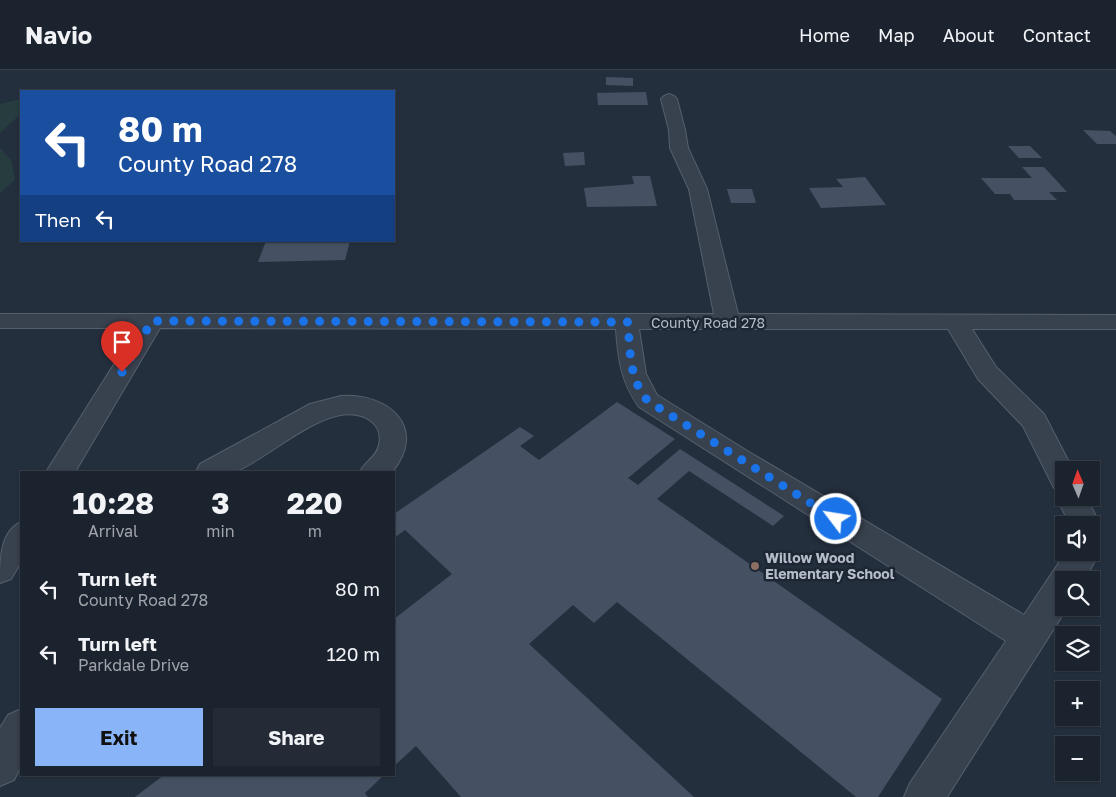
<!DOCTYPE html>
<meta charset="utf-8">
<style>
:root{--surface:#1b232e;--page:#242b36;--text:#f1f3f6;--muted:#a0a4aa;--line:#39404a;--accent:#8ab4f8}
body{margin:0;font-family:"Golos Text",sans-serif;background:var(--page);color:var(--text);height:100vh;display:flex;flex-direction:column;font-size:19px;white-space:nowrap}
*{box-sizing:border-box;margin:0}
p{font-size:16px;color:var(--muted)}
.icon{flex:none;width:28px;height:28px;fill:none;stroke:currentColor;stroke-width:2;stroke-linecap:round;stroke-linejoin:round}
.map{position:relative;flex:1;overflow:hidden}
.panel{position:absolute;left:20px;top:401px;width:375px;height:305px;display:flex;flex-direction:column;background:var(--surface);border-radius:0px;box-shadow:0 1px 4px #0004,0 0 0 1px var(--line)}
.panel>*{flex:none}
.guide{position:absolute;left:20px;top:20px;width:375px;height:152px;border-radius:0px;box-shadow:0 1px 4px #0004,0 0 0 1px var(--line);background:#1a4fa0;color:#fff;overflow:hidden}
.needle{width:32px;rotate:358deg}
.buttons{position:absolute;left:1055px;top:391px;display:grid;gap:10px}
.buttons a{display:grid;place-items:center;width:45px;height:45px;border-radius:0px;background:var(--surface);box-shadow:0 1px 4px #0004,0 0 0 1px var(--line);font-size:25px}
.pin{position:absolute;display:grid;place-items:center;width:42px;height:42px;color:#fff;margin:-51px -21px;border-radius:50% 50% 50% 0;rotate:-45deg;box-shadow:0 0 5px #0007}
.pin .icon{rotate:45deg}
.me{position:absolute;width:55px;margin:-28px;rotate:301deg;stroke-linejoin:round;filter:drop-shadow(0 0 4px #0008)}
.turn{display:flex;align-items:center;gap:18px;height:105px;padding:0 15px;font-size:22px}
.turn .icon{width:65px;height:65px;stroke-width:2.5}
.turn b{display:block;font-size:35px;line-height:42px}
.then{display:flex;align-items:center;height:48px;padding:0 15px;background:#0003;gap:10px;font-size:19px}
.eta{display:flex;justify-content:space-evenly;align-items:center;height:85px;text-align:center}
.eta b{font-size:30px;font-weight:700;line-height:35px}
.button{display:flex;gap:10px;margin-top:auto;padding:10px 15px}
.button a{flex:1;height:58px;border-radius:0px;background:var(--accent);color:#111;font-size:20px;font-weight:700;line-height:58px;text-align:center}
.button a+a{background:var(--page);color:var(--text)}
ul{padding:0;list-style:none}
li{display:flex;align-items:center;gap:15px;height:65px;padding:0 15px}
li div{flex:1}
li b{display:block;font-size:19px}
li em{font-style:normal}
header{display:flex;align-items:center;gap:30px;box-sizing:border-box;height:70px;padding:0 25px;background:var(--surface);border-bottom:1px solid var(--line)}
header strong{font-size:24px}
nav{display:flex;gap:28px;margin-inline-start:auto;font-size:18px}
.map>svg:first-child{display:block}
.green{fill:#263c3f}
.building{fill:#455162}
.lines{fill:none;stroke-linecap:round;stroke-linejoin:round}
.minor-casing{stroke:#565f6c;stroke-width:2}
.minor{fill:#38414e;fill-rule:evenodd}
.route{stroke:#1a73e8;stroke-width:9;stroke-dasharray:0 16.2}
.education-dot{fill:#8d6e63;stroke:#1d2633;stroke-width:2}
.labels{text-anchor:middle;stroke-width:5;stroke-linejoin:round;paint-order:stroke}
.street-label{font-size:14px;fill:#b4bcc9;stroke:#1d2633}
.poi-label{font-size:14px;font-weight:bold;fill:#b4bcc9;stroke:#1d2633;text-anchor:start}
</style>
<header>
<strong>Navio</strong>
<nav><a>Home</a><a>Map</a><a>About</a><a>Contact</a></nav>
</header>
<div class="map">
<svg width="1116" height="727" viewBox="0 0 1116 727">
<rect width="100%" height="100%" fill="#242f3e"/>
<!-- green -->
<g class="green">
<path d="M16,30H21V44L0,63V34Z"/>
<path d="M0,78L11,90L15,110L0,123Z"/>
</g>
<!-- building -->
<g class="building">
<path d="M606,7L633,8V16L606,15Z"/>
<path d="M646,22L648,35H598L597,23Z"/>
<path d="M1083,60L1110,61L1116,66V74H1097Z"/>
<path d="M1008,76H1030L1042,88H1019Z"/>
<path d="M584,82L585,95L565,96L563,83Z"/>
<path d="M1022,97H1044L1067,122H1049L1057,130H1014L1010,124H995L981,108H1032Z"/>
<path d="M632,106H650L657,136L587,137L584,118L634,114Z"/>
<path d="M865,107L886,135L821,138L809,118L843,117L836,109Z"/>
<path d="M727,119H752L756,133H731Z"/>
<path d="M266,171H350L345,190L258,192Z"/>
<path d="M617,332L675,369L628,408L638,415L680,379L784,446L773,456L689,401L657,429L942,629L878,727H856L617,532L594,553L573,535L529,574L694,727H461L416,676L394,696V549L452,504L405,460L394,468V444L520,357L534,366L520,376L539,390Z"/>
<path d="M164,705H384L365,723L368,727H135Z"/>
</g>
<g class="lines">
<!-- minor casing -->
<g class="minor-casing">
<g id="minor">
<path d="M669,24L674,26L677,29L685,60L688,78L707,119L738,244L1116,245V259H972L996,297L1044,344L1073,400H1064V428H1087L1100,455L1096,464L1091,465V455H1070L1057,428L1061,420L1054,418L1023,356L978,309L948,259H639L646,304L657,325L749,382L1024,545L1066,482H1091V471L1095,473L1100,482L1084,510H1064V538H1067L947,727H904L910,713L1006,571L639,337C621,312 618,289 616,259L160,258L75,402H46L137,258H0V244H714L689,119L670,78L669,60L661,29L664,26Z"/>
<path d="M341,326C389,323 428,358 392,402H360C364,392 377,387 379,375C381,366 379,357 371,351C333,323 269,390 234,402C224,405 205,403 196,402L200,394L310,334Z"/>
<path d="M21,452V492L11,509L0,513C0,489 0,462 21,452Z"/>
<path d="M21,639V696L14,710L0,716V658L8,645Z"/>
</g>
</g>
<!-- minor -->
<use href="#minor" class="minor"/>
</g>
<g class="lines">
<!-- route -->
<path class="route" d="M122,302L152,251L628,252C630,280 629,310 648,331L836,449"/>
</g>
<!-- markers -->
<circle class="education-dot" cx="755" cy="496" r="5"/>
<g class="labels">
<!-- street labels -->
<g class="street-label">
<text x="708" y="258">County Road 278</text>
</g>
<!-- poi labels -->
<g class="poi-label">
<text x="765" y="493">Willow Wood<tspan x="765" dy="16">Elementary School</tspan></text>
</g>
</g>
</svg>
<div class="buttons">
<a><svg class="needle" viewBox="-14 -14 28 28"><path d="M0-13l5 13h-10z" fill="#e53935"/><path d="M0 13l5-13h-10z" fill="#a0a4aa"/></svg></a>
<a><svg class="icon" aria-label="sound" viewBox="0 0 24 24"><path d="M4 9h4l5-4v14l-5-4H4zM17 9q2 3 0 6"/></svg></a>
<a><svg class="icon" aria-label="search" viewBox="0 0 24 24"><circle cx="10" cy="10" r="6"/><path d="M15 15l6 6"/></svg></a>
<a><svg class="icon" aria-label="layers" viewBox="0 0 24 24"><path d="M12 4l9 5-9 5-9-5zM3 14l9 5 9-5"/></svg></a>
<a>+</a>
<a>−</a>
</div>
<div class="pin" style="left:122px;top:302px;background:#d93025"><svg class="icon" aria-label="arrive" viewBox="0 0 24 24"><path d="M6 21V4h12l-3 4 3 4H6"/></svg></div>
<svg class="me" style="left:836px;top:449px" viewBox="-20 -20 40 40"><circle r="17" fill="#1a73e8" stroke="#fff" stroke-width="3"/><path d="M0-11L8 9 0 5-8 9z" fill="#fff"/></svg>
<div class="guide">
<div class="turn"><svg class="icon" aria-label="left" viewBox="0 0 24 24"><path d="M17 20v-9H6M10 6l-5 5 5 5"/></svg><div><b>80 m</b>County Road 278</div></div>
<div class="then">Then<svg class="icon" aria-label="left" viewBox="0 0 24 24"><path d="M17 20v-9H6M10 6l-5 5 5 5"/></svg></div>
</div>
<section class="panel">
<div class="eta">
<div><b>10:28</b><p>Arrival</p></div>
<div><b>3</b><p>min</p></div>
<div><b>220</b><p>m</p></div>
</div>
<ul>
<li><svg class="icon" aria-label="left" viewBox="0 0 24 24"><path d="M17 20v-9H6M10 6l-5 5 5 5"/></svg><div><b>Turn left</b><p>County Road 278</p></div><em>80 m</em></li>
<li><svg class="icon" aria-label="left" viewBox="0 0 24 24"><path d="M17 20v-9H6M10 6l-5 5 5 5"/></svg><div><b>Turn left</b><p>Parkdale Drive</p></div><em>120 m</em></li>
</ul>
<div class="button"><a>Exit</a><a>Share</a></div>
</section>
</div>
